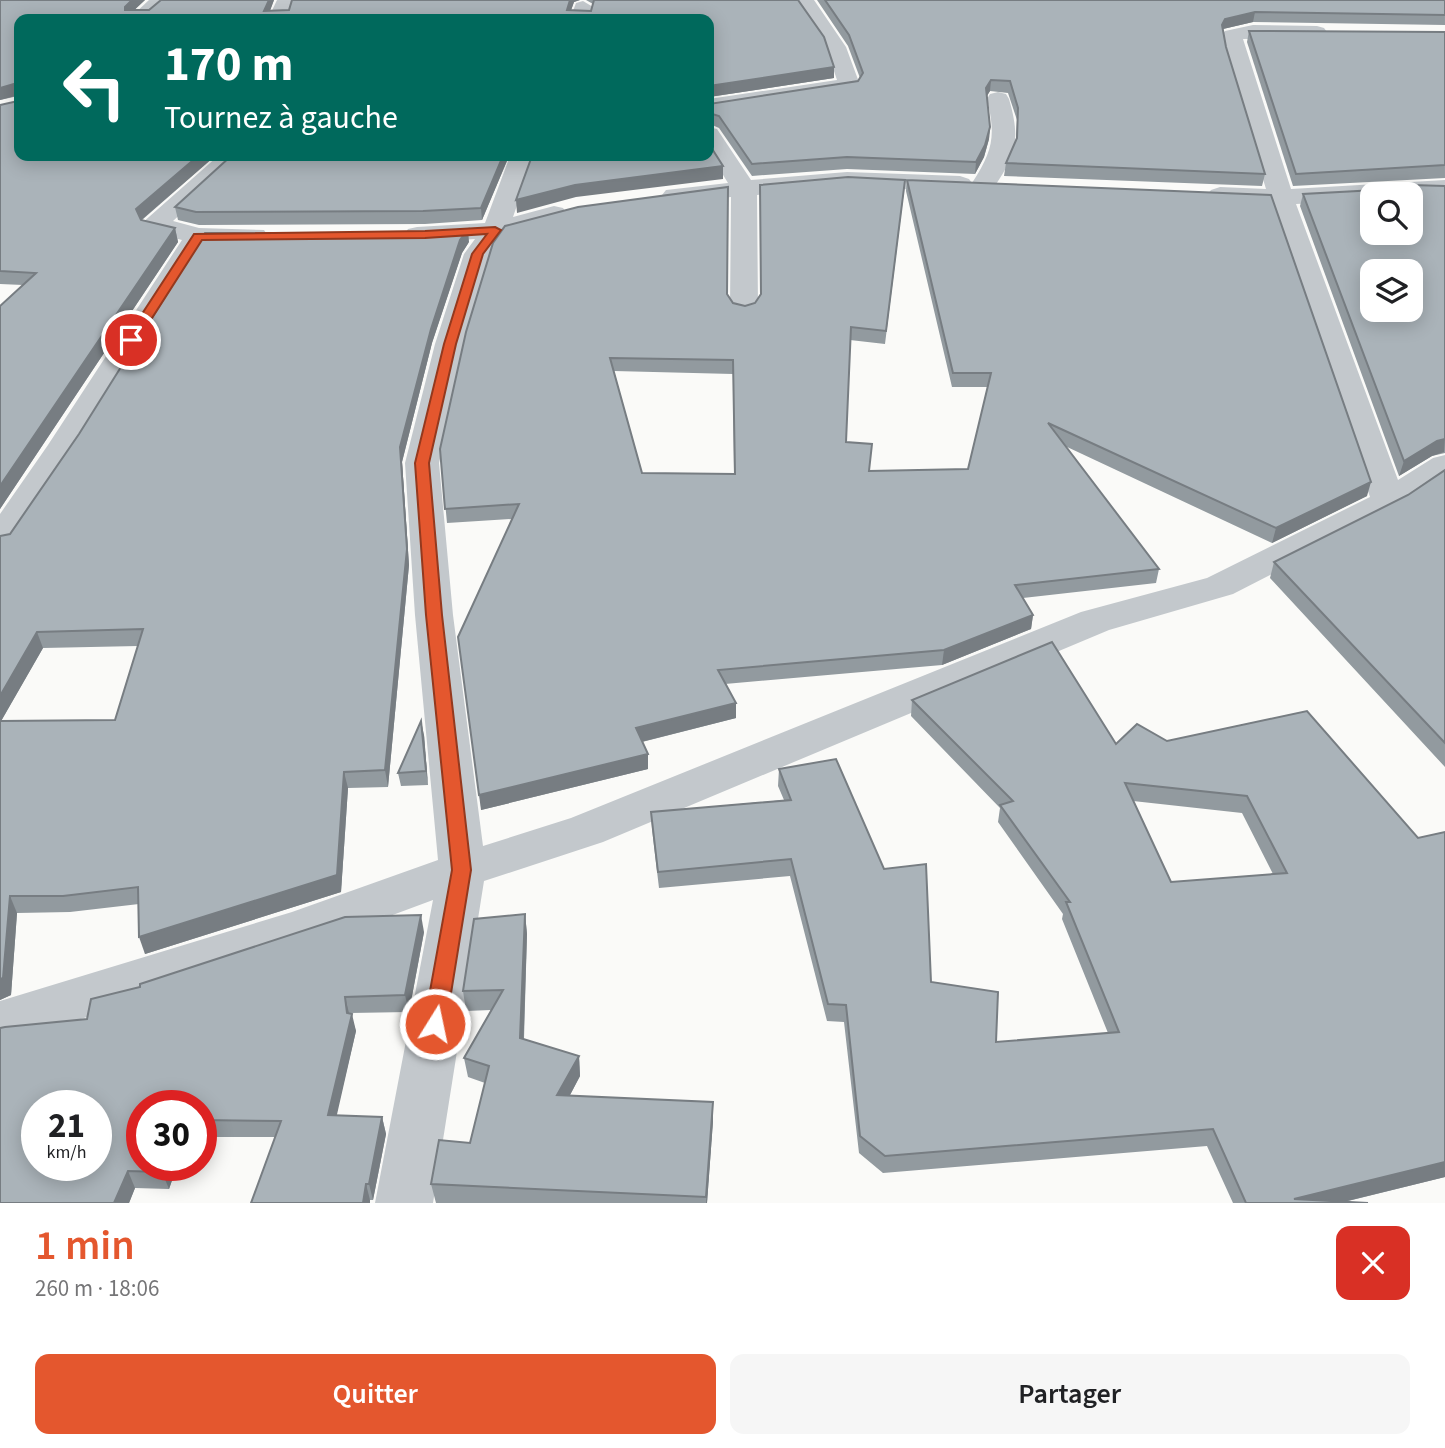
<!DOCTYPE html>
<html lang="fr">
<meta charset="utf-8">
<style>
:root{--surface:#fff;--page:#f6f6f6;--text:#202124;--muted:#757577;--accent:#e4572e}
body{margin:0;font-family:"Source Sans 3",sans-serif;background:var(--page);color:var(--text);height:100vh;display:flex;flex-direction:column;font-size:26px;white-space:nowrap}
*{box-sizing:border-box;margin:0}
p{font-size:23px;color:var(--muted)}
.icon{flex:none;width:38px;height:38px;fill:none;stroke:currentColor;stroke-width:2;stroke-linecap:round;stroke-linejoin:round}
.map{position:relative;height:1203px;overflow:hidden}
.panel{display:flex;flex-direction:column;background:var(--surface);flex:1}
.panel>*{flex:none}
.top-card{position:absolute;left:14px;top:14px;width:700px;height:147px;border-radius:14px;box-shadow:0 4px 18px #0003;background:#00695c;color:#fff;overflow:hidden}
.controls{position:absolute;left:1360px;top:182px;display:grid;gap:14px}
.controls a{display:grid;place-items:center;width:63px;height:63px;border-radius:14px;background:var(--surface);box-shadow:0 4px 18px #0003;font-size:35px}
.speed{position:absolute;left:21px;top:1090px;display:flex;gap:14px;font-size:35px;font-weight:700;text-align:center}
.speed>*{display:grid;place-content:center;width:91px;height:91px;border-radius:50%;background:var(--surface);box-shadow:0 4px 18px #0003;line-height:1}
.speed small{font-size:18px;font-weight:400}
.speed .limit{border:10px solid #d22;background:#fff;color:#111}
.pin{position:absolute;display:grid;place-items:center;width:60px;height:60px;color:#fff;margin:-30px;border:4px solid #fff;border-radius:50%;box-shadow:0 2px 7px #0007}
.me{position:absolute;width:77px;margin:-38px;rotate:10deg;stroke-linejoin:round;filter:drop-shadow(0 0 5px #0008)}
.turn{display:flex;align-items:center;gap:24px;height:147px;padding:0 35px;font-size:32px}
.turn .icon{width:91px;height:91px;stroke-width:2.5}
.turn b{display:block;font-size:49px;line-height:60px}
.round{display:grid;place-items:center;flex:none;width:74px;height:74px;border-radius:14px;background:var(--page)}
.head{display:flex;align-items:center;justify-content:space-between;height:119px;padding:0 35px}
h1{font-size:42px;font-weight:600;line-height:52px;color:var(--accent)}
.action{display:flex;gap:14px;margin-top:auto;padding:14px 35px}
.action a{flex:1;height:80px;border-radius:14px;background:var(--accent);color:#fff;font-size:28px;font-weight:600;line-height:80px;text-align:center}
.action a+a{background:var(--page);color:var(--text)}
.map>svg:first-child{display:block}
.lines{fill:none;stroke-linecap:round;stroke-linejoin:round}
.street{fill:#c3c8cc;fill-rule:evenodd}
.wall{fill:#929a9f;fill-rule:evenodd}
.shaded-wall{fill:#777d82}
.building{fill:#aab3b9;stroke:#777d82;stroke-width:2;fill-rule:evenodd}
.route{fill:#e4572e;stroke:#94391e;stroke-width:2}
</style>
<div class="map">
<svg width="1445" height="1203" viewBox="0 0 1445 1203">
<rect width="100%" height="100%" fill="#fafaf8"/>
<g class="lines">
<!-- street -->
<g class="street">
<path d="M149,0H171L150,19H129Z"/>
<path d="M277,0H297L288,19H268Z"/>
<path d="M794,0H814L846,47L860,85L857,90L709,114V99L837,80L826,47Z"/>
<path d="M583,1L593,7L590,19H570L576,3Z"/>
<path d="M1253,25L1317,26L1324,28L1327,32L1324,36L1317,38L1243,39L1291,189L1445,180V196L1410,197V194H1372V200L1296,204L1398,480L1433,458L1445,455V480L1401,508L1233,594L1109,630L603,842L484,881L433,1203H375L433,900L320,942L0,1045V1001L292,912L438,860L415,615L405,463L435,344L464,254L475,239L417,243L408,241L404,235L408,229L417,227L485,223L510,156H534L513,217L554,206L563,208L567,214L563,220L504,236L492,254L465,344L439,463L453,615L483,846L571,818L1081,612L1207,578L1370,497L1270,204L1211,200L1207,195L1211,190L1220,187L1266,189L1226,57L1222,35L1225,31Z"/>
<path d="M998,92L1006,94L1009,99C1021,140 1016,156 992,190L983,193L974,190L971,186L960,192L847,186L757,195L758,307L754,313L744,316L734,313L730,307L731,197L675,203L666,200L662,195L666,190L728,183L709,152V127L717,129L751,180L847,172L960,176L969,179L972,183C993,151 996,136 987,99L990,94Z"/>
<path d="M218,156H244L173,221L199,228L264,230L268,236L264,242L206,244L81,447L18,540L13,548L0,551V514L48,445L182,240L145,230L141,224Z"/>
</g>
</g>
<!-- wall -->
<g class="wall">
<path d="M0,0H145L134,10H149L161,0H274L270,10H289L292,0H580L574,2L571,10L591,11L593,4L586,0H798L824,37L834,67V78L709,97V19H19V156H215L142,220L175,228L178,242L0,509V306L23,285L0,284V105L18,101V96L0,100Z"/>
<path d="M817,0H1445V25L1253,22L1223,29L1226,47L1265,174L1262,186L1004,176L1006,163L1016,140L1017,120L1008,93L990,91L987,96L990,127L989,139L984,157L975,174L847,169L752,176L719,128L710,124L709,125V104L858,81L860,78L848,46Z"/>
<path d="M1249,31L1445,32V178L1293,186L1247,42Z"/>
<path d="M231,156H509L482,220L425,224L199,225L178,220L175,207Z"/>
<path d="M907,180L1367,496L1272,543L1065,446L1159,569L1156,583L1023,598L1033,615L1031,629L942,665L725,684L736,718L642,742L648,754V769L481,810L512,519L447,523L440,449L727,295L733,303L745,306L755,303L904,191L885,344L850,340L846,442L872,444L869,471L968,469L988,387H952L906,191ZM614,371L733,374L734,474L642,473Z"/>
<path d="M1445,186V453L1432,456L1399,476L1300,206L1303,194Z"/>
<path d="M469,242L462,253L432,343L402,462L409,565L388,787L348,788L341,892L145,954L139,904L70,912L17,913L11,995L0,1000V536L10,534ZM138,646L115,720L1,721L43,648Z"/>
<path d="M1445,470V767L1270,578L1274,562L1408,495Z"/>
<path d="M912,700L1116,744L1167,741L1418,838L1445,832V1177L1344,1202L1368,1203H1233L1207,1146L883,1173L859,1153L844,1022L827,1021L790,876L659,888L652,829L651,812L784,800L778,786L779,769L931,982L996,1042L1108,1033L1062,919L1063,914L998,822L1000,808L911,716ZM1133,801L1242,813L1273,874L1171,882Z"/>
<path d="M424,735L428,785L401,786L398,773Z"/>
<path d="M525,914L527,934L524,1039L579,1056L580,1076L570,1095L713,1121L707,1203H436L431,1184L470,1143L485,1083L468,1077L464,1058L491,1010L466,1011L463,991Z"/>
<path d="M424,932L409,1012L350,1013L356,1031L336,1115L382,1117L386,1134L373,1200H370L275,1137H201V1106H142L177,1166L169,1189L135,1188L129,1203H0L87,1019Z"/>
</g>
<!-- shaded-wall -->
<g class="shaded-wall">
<path d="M132,0H145L127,17L125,10V7Z"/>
<path d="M269,0H274L267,19L264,11Z"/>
<path d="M570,0H580L574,2L568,19L567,10Z"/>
<path d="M1255,12L1253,22L1223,29L1222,25L1225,19Z"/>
<path d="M834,67V78L709,97V86Z"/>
<path d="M991,80L990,91L984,100L986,88Z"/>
<path d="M17,83L19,95L0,100V88Z"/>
<path d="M990,127L989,139L984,157L975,174L976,162Z"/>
<path d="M198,156H215L139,222L136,209Z"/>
<path d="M503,156H509L482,220L481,208Z"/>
<path d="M723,166V179L576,197L517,213L516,200L575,185Z"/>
<path d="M175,228L178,242L0,509V486Z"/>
<path d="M468,229L469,242L462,253L432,343L402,462L409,565L388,787L385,770L400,447L431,329L460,240Z"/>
<path d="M1445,439L1444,452L1432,456L1399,476L1404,461L1437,441Z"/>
<path d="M1371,482L1367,496L1272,543L1276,528Z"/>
<path d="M1033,615L1031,629L942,665L944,650Z"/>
<path d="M37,632L43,648L0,723V696Z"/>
<path d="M736,703V718L637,743L636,728Z"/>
<path d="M421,721L424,735L428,785L426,771Z"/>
<path d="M648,754V769L481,810L479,795Z"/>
<path d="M344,772L348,788L341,892L145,954L139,937Z"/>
<path d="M10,896L17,913L11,995L0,1000V979Z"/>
<path d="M525,914L527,934L523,1057L520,1038Z"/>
<path d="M421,915L424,932L409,1012L405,995Z"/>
<path d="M345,997L349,1013L352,1014L356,1031L333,1132L328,1115L347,1013Z"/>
<path d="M579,1056L580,1076L560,1114L557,1095Z"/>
<path d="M713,1102V1121L707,1203H706Z"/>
<path d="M382,1117L386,1134L373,1200L369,1184Z"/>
<path d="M1445,1162V1177L1339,1203L1294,1199Z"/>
<path d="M165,1166H177L169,1189L162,1172Z"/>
<path d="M128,1171L135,1188L129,1203H114Z"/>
<path d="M366,1184L370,1200V1203H363Z"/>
</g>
<!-- building -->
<g class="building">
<path d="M0,0H132L125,7V10H149L161,0H269L264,11L289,10L292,0H570L567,10L591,11L594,0H798L824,37L834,67L709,86V19H19V156H198L136,209L141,220L175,228L0,486V306L36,273L0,271V105L18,101L17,83L0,88Z"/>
<path d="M825,0H1445V15L1255,12L1225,19L1222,25L1226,47L1265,174L1006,163L1017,138L1018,108L1010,81L991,80L986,88L990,127L985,145L976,162L847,157L752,164L719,116L709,113V104L858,81L863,73L849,35Z"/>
<path d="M1249,31L1445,32V165L1296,174Z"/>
<path d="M709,144L723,166L575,185L516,200L532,156H709Z"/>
<path d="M231,156H503L481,208L423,211L196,212L175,207Z"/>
<path d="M848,177L905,180L886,331L851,327L846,442L872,444L869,471L968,469L991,373H953L907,180L1271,195L1371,482L1276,528L1048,423L1159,569L1015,585L1033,615L944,650L718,670L736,703L636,728L648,754L479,795L458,637L519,504L445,509L440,449L466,332L493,243L505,226L578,207L728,187L727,294L733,303L745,306L755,303L761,294L760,185ZM610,358L733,360L735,474L642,473Z"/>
<path d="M1378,184L1445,186V439L1437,441L1404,461L1303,194L1376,190ZM1372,194H1410V233H1372ZM1372,271H1410V310H1372Z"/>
<path d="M468,229L460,240L431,329L400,447L407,549L385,770L344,772L337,875L139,937L138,887L63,896H10L3,978L0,979V721L115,720L143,629L37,632L0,696V536L10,534L79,434L205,233H423Z"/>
<path d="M1445,470V743L1274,562L1408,495Z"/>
<path d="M1052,642L1116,744L1137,724L1167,741L1307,711L1418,838L1445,832V1162L1294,1199L1368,1203H1246L1213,1129L885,1156L860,1136L846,1005L828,1004L791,859L658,872L651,812L791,800L779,769L836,759L884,869L926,864L931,982L998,992L996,1042L1119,1032L1066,902H1070L1000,805L1013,801L912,700ZM1125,783L1247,796L1287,873L1171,882Z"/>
<path d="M421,721L426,771L398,773Z"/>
<path d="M525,914L520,1038L579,1056L557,1095L713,1102L706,1197L431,1184L439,1140L470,1143L489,1066L464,1058L503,990L463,991L474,919Z"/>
<path d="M421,915L405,995L345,997L347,1013L352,1014L328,1115L382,1117L369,1184H366L363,1203H251L281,1121L201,1120V1106H142V1166H165L162,1172L128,1171L114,1203H0V1028L5,1027L87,1019L91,999L140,987V984L345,917ZM37,1106H96V1166H37Z"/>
</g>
<!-- route -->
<path class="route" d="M495,227L501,230L483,254L456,344L429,463L442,615L471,870L446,1024L443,1030L435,1033L427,1030L424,1024L452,870L426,615L415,463L444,344L472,254L487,234L425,238L202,240L136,343L131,344L125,340L194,234L425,231Z"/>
</svg>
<div class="controls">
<a><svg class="icon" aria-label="search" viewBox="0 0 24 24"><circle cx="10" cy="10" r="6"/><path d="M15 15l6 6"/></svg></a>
<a><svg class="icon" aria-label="layers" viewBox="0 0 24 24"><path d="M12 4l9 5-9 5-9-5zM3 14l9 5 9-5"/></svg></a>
</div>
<div class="speed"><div>21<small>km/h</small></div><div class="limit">30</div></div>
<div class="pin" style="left:131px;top:340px;background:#d93025"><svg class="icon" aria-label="arrive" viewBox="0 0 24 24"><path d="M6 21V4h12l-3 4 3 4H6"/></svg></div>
<svg class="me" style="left:435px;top:1024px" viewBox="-20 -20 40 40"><circle r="17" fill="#e4572e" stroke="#fff" stroke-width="3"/><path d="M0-11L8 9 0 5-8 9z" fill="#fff"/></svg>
<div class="top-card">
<div class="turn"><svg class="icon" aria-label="left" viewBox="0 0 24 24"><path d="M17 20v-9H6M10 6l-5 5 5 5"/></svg><div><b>170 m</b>Tournez à gauche</div></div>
</div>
</div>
<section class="panel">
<div class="head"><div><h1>1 min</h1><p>260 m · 18:06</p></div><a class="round" style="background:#d93025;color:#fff"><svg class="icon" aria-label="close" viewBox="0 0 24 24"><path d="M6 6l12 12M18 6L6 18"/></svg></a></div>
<div class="action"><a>Quitter</a><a>Partager</a></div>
</section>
